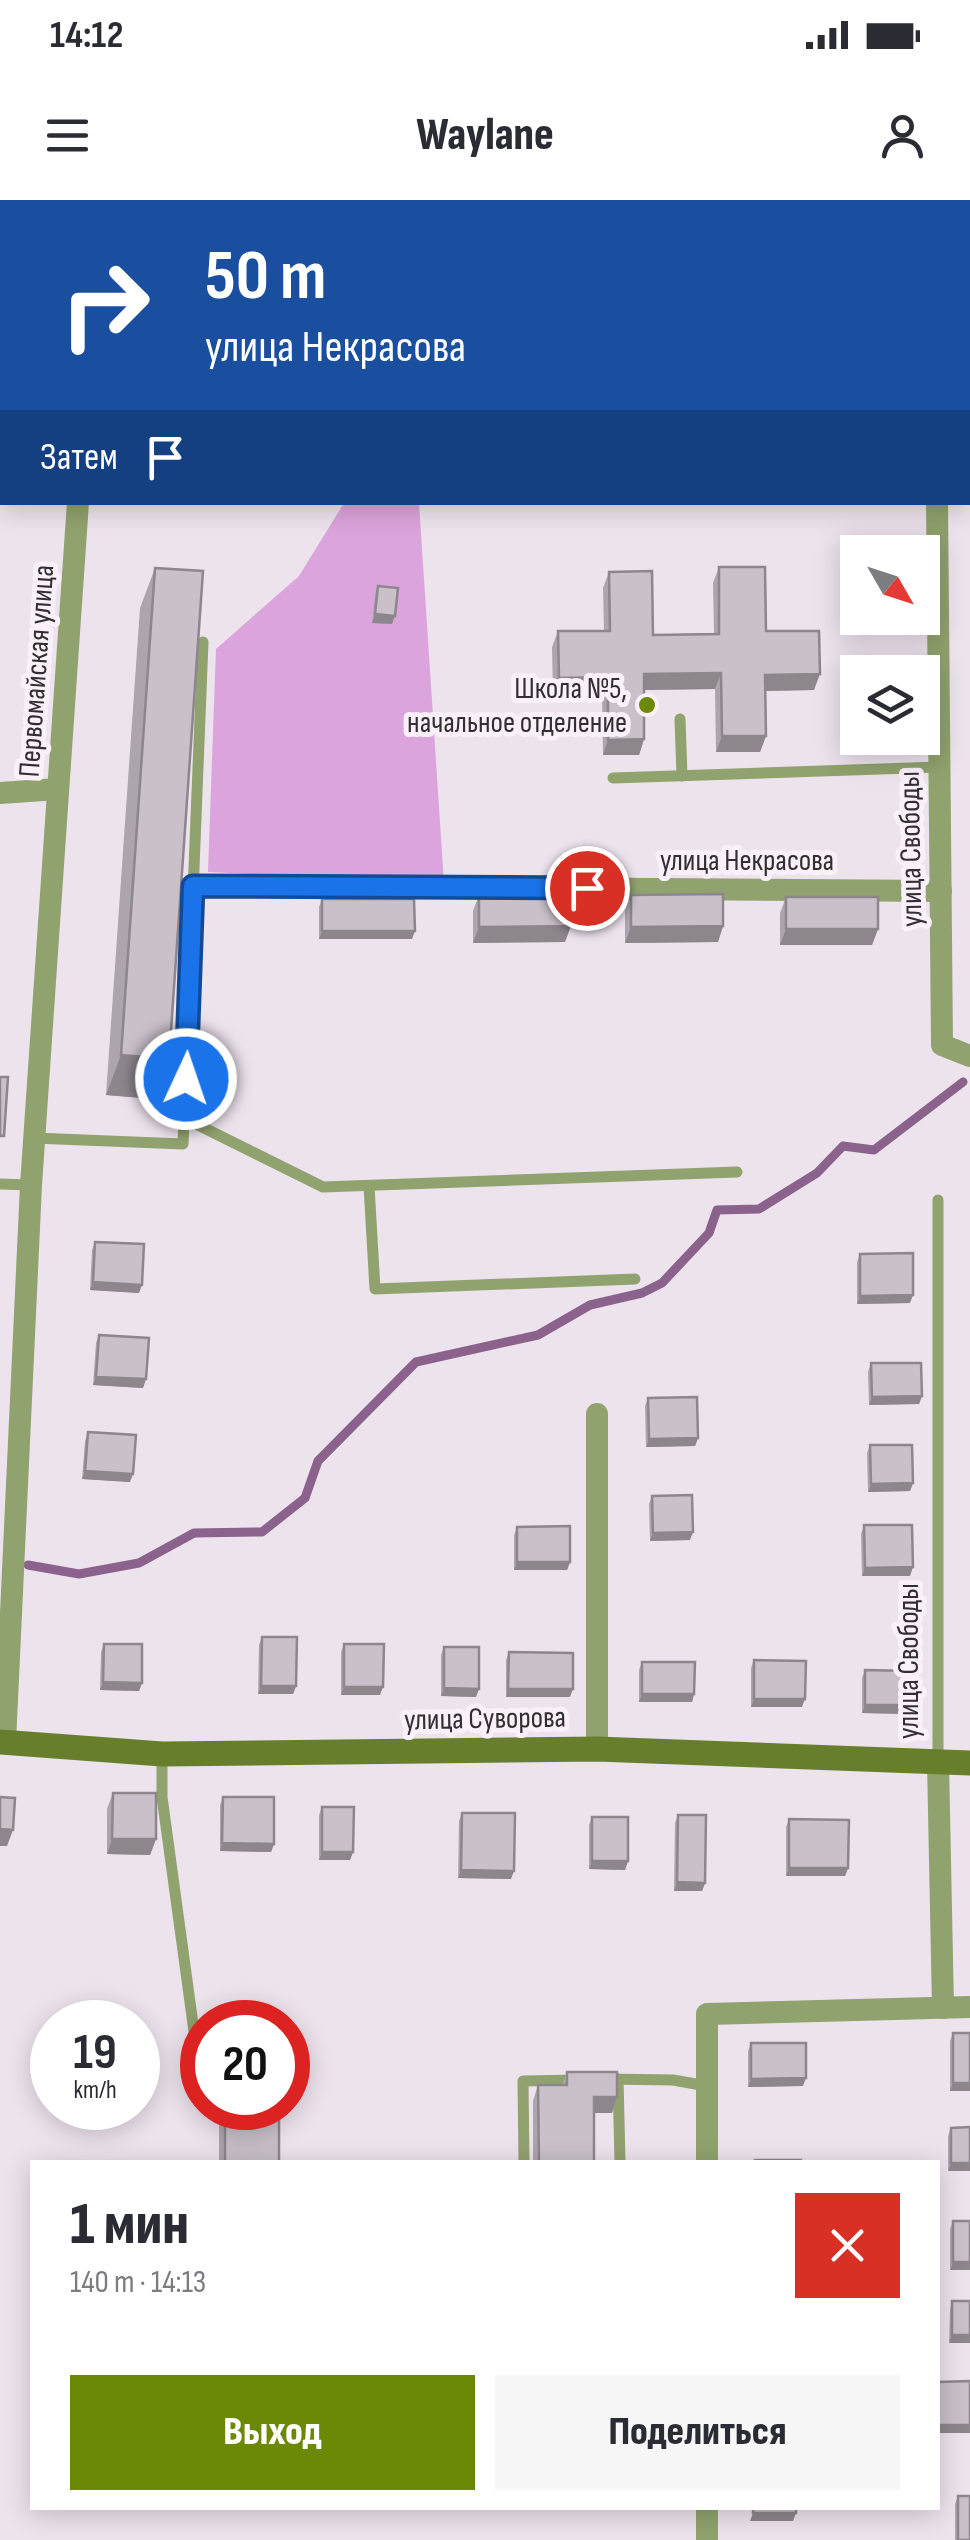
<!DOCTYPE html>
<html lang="ru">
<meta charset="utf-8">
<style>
:root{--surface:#fff;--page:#f7f7f7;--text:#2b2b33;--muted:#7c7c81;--accent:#6b8904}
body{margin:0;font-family:"Sofia Sans Condensed",sans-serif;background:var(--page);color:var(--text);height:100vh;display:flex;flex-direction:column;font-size:38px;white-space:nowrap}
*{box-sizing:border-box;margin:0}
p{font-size:32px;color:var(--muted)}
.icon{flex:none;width:55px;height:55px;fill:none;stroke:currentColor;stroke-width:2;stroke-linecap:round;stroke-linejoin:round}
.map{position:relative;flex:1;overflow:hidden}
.drawer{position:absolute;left:30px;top:1960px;width:910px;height:350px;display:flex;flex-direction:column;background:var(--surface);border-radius:0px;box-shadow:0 5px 25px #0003}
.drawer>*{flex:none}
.top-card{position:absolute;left:0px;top:0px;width:970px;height:305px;box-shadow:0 5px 25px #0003;background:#1a4fa0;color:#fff;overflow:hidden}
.needle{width:65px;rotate:129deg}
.controls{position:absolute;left:840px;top:335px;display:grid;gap:20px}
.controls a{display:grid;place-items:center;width:100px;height:100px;border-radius:0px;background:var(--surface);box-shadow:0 5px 25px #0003;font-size:50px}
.speed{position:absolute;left:30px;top:1800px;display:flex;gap:20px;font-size:50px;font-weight:700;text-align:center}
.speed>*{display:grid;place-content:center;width:130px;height:130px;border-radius:50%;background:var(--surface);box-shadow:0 5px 25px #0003;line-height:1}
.speed small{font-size:25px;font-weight:400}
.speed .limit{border:15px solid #d22;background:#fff;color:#111}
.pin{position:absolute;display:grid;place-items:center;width:85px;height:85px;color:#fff;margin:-42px;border:5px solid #fff;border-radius:50%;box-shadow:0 2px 10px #0007}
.me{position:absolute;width:110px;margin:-55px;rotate:3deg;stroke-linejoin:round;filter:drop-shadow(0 0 8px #0008)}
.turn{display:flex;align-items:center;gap:35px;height:210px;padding:0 40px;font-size:45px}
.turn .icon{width:130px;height:130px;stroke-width:2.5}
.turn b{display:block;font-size:70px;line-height:85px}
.then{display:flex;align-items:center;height:95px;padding:0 40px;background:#0003;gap:20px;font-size:38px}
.round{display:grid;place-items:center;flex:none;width:105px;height:105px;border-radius:0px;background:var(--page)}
.head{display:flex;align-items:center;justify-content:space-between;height:170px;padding:0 40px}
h1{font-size:60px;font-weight:800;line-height:75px}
.button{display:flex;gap:20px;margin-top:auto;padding:20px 40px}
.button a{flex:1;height:115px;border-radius:0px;background:var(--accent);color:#fff;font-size:40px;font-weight:800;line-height:115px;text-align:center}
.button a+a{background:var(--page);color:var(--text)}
.status{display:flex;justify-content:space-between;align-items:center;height:70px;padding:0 50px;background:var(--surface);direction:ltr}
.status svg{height:28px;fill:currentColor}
header{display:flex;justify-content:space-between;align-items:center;height:130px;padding:0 40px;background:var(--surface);font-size:45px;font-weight:800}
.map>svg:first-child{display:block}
.green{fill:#dba4dc}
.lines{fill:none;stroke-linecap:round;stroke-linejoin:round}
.stream{stroke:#8a628b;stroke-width:9}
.service{stroke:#90a26e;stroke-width:11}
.minor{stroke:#90a26e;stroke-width:22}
.secondary{stroke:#677f2d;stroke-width:25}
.wall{fill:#ada5ad}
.shaded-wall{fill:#8d868d}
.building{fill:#c9c0c9;stroke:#8d868d;stroke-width:2.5}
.route-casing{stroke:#114b97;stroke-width:25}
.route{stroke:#1a73e8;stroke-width:18}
.poi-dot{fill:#6b8904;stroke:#faf0fa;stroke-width:4}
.labels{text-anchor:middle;stroke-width:10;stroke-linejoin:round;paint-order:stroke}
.street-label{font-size:30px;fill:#322e32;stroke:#faf0fa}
.poi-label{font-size:30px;fill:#322e32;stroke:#faf0fa;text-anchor:end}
</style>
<div class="status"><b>14:12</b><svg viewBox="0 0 49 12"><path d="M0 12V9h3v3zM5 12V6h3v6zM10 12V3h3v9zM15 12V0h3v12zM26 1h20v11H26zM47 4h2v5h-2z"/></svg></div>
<header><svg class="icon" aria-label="menu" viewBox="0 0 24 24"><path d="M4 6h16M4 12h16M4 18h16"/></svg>Waylane<svg class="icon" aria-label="person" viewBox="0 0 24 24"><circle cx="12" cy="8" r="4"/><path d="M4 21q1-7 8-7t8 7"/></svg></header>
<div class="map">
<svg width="970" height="2340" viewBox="0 0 970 2340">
<rect width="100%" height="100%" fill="#ede3ed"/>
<!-- green -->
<path class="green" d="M344,303H419L444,683L208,672L216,449L299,376Z"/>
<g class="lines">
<!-- stream -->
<path class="stream" d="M28,1365L79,1374L139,1363L194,1333L262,1332L305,1298L318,1261L416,1162L538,1135L590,1105L642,1093L662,1083L709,1033L717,1010L759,1009L817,973L843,946L874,950L963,882"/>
<!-- service -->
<g class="service">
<path d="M586,2L587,0"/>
<path d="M680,519L682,576"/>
<path d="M613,578L940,567"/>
<path d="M184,918L323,987L737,972"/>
<path d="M34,938L183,944L203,442"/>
<path d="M0,984L31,985"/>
<path d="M369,986L375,1089L635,1079"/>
<path d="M162,1554V1597L199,1868"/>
<path d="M938,1560V1000"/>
<path d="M606,1879L673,1880L707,1886"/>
<path d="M618,1879L620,1962"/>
<path d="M524,1962L523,1881L577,1880"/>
</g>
<!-- minor -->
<g class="minor">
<path d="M798,0L799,2"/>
<path d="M100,2V0"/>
<path d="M968,192H970"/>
<path d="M0,284H2"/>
<path d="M937,302L942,845L970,856"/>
<path d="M0,593L58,589"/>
<path d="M193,686L941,691"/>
<path d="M5,1542L31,985L78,302"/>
<path d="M597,1549V1214"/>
<path d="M938,1562L943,1808"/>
<path d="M707,1962V1814L970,1807"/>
<path d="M707,2340V2308"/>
</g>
<!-- secondary -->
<path class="secondary" d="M0,1542L162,1554L597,1549L970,1563"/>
</g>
<!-- wall -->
<g class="wall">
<path d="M719,367L766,431L814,490L765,491L766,536L760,552H716L715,489L644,490V539L639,555H603L602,493L553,494L552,447L558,431H604L603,388L609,372L653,435L714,434L713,383Z"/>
<path d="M155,368L154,899L106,895L140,408Z"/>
<path d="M378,386L392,424L372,423L375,394Z"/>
<path d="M479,695L565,742L473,743V711Z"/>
<path d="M631,695L723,726L718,742L625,743V711Z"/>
<path d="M786,697L878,729L872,745H780V713Z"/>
<path d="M322,699L412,739H319V707Z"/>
<path d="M95,1042L139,1093L90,1090L92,1050Z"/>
<path d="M860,1054L910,1103L857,1104V1062Z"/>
<path d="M99,1135L146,1179L143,1188L93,1185L96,1143Z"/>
<path d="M871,1163L922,1196L919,1204L869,1205L868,1172Z"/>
<path d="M648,1198L698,1238L695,1246L646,1247L645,1206Z"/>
<path d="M88,1232L130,1282L82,1279L85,1241Z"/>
<path d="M870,1245L913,1283L910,1291L868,1292L867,1253Z"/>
<path d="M652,1296L690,1340L650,1341L649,1304Z"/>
<path d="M864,1325L910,1376H862L861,1334Z"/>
<path d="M517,1327L570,1362L567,1370H514V1335Z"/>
<path d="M262,1437L296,1486L293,1494H258L259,1445Z"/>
<path d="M104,1444L142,1483L139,1491L100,1490L101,1452Z"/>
<path d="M344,1444L380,1495H341V1452Z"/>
<path d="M444,1447L476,1497L441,1496V1455Z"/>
<path d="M509,1452L570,1497H506V1460Z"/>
<path d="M754,1460L802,1507H751V1468Z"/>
<path d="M642,1462L694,1494L692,1502H639V1470Z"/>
<path d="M865,1470L906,1514L862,1513V1478Z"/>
<path d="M113,1593L156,1639L150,1655L107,1654V1609Z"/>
<path d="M223,1597L274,1644L271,1652L220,1651V1605Z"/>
<path d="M322,1607L353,1652L350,1660H319V1615Z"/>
<path d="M462,1613L511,1679L458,1678L459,1621Z"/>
<path d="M678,1615L705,1683L702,1691H674L675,1623Z"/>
<path d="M592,1617L628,1661L625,1670L589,1669V1625Z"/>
<path d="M789,1619L848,1668L845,1676H786V1627Z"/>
<path d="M953,1833H970V1891H950V1841Z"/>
<path d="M751,1843L803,1886L748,1887V1851Z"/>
<path d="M567,1872L617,1897L612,1913H594V1962H533V1901L538,1885H562Z"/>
<rect x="219" y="1908" width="60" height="54"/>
<path d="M970,1927L948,1971V1936L951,1928Z"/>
<path d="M953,2021H970L950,2070V2029Z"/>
<path d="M952,2101H970L949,2143L950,2109Z"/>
<path d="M958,2296L970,2340H955V2304Z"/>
</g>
<!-- shaded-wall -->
<g class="shaded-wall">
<path d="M375,414L395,416L392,424L372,423Z"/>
<path d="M721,473L715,489L638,490L644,474Z"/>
<path d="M820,474L814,490L759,491L765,475Z"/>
<path d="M608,477L602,493L553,494L559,478Z"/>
<path d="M722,536H766L760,552H716Z"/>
<path d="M644,539L639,555H603L608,540Z"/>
<path d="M571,726L565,742L473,743L479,727Z"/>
<path d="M723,726L718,742L625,743L631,727Z"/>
<path d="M786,729H878L872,745H780Z"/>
<path d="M322,731H415L412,739H319Z"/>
<path d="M121,855L169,859L154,899L106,895Z"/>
<path d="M93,1082L142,1085L139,1093L90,1090Z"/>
<path d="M913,1095L910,1103L857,1104L860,1096Z"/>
<path d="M96,1177L146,1179L143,1188L93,1185Z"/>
<path d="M922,1196L919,1204L869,1205L872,1197Z"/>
<path d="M698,1238L695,1246L646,1247L649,1239Z"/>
<path d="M85,1271L133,1274L130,1282L82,1279Z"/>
<path d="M913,1283L910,1291L868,1292L871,1284Z"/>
<path d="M693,1332L690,1340L650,1341L653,1333Z"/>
<path d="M517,1362H570L567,1370H514Z"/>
<path d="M913,1367L910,1376H862L865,1368Z"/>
<path d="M103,1482L142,1483L139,1491L100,1490Z"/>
<path d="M261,1486H296L293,1494H258Z"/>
<path d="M344,1487H383L380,1495H341Z"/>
<path d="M444,1488L479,1489L476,1497L441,1496Z"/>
<path d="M508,1489H573L570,1497H506Z"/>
<path d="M642,1494H694L692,1502H639Z"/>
<path d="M754,1499H805L802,1507H751Z"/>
<path d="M865,1505H909L906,1514L862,1513Z"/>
<path d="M0,1629L13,1630L7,1646H0Z"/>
<path d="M112,1639H156L150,1655L107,1654Z"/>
<path d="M222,1643L274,1644L271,1652L220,1651Z"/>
<path d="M322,1652H353L350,1660H319Z"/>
<path d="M592,1661H628L625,1670L589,1669Z"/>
<path d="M789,1668H848L845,1676H786Z"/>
<path d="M461,1670L514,1671L511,1679L458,1678Z"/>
<path d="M677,1682L705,1683L702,1691H674Z"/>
<path d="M806,1878L803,1886L748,1887L751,1879Z"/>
<path d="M953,1883H970V1891H950Z"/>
<path d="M594,1897H617L612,1913H588Z"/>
<path d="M951,1963H970V1971H948Z"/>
<path d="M953,2062H970V2070H950Z"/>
<path d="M952,2135H970V2143H949Z"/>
<rect x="938" y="2225" width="32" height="8"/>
<path d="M753,2313H796L793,2321H750Z"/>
</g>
<!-- building -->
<g class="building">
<path d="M1,0H45V2H2V20H0Z"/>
<rect x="198" y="0" width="366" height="2"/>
<rect x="825" y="0" width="47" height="2"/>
<rect x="0" y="112" width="2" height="80"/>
<path d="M719,367H765L766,431H819L820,474L765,475L766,536H722L721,473L644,474V539L608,540V477L559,478L558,431H610L609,372L652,371L653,435L719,434Z"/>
<path d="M155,368L203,371L169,859L121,855Z"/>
<path d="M378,386L398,388L395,416L375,414Z"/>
<path d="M571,694V726L479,727V695Z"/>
<path d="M723,694V726L631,727V695Z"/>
<rect x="786" y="697" width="92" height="32"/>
<path d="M322,699H414L415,731H322Z"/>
<path d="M0,877H8L4,936H0Z"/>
<path d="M95,1042L144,1044L142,1085L93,1082Z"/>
<path d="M913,1053V1095L860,1096V1054Z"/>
<path d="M99,1135L149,1138L146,1179L96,1177Z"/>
<path d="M871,1163H921L922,1196L872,1197Z"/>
<path d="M697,1197L698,1238L649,1239L648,1198Z"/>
<path d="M88,1232L136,1235L133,1274L85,1271Z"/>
<path d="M870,1245H912L913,1283L871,1284Z"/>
<path d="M692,1295L693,1332L653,1333L652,1296Z"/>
<path d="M864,1325H912L913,1367L865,1368Z"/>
<path d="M570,1326V1362H517V1327Z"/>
<path d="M262,1437H297L296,1486H261Z"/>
<path d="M104,1444H142V1483L103,1482Z"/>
<path d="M344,1444H384L383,1487H344Z"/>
<path d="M444,1447H479V1489L444,1488Z"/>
<path d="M509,1452L573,1453V1489H508Z"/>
<path d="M754,1460L806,1461L805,1499H754Z"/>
<path d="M642,1462H695L694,1494H642Z"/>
<path d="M865,1470L909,1471V1505H865Z"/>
<path d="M113,1593H156V1639H112Z"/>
<path d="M0,1597L15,1598L13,1630L0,1629Z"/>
<path d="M223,1597H274V1644L222,1643Z"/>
<path d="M322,1607H354L353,1652H322Z"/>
<path d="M462,1613H515L514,1671L461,1670Z"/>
<path d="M678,1615H706L705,1683L677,1682Z"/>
<rect x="592" y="1617" width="36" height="44"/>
<path d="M789,1619L849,1620L848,1668H789Z"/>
<rect x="953" y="1833" width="17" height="50"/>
<path d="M751,1843H806V1878L751,1879Z"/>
<path d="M567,1872H617V1897H594V1962H539L538,1885H567Z"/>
<rect x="225" y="1908" width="54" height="54"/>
<path d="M970,1927V1963H951V1928Z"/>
<rect x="755" y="1960" width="46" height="2"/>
<rect x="953" y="2021" width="17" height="41"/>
<rect x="952" y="2101" width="18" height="34"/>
<path d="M970,2181V2225H938V2182Z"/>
<rect x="958" y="2296" width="12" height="44"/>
<rect x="753" y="2308" width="43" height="5"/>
</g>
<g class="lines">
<!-- route casing -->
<g class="route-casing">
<path id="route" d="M186,879L193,686L587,688"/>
</g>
<!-- route -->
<use href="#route" class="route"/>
</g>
<!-- markers -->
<circle class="poi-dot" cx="647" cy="505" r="10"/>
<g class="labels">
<!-- street labels -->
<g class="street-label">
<text transform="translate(36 471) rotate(-86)" y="10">Первомайская улица</text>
<text transform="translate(910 649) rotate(-91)" y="10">улица Свободы</text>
<text x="747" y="670">улица Некрасова</text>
<text transform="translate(908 1461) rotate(-90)" y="10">улица Свободы</text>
<text transform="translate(485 1518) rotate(-1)" y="10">улица Суворова</text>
</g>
<!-- poi labels -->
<g class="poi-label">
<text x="627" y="498">Школа №5,<tspan x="627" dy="34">начальное отделение</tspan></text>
</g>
</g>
</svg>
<div class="controls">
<a><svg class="needle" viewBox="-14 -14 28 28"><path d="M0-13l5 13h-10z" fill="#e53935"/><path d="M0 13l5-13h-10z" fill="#7c7c81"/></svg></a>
<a><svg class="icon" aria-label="layers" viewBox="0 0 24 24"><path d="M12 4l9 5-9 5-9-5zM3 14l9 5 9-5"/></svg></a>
</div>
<div class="speed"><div>19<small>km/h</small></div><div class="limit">20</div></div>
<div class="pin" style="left:587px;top:688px;background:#d93025"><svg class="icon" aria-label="arrive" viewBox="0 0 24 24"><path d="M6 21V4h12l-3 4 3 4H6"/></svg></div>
<svg class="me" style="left:186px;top:879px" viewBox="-20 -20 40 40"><circle r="17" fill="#1a73e8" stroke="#fff" stroke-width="3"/><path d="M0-11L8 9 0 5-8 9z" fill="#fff"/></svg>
<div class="top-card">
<div class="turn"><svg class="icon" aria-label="right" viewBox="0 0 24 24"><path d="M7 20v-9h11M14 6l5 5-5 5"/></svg><div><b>50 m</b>улица Некрасова</div></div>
<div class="then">Затем<svg class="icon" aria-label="arrive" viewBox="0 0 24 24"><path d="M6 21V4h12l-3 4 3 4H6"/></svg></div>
</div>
<section class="drawer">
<div class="head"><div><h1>1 мин</h1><p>140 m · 14:13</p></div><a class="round" style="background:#d93025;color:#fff"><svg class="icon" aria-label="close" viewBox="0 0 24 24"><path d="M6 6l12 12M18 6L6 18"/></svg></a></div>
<div class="button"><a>Выход</a><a>Поделиться</a></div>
</section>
</div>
